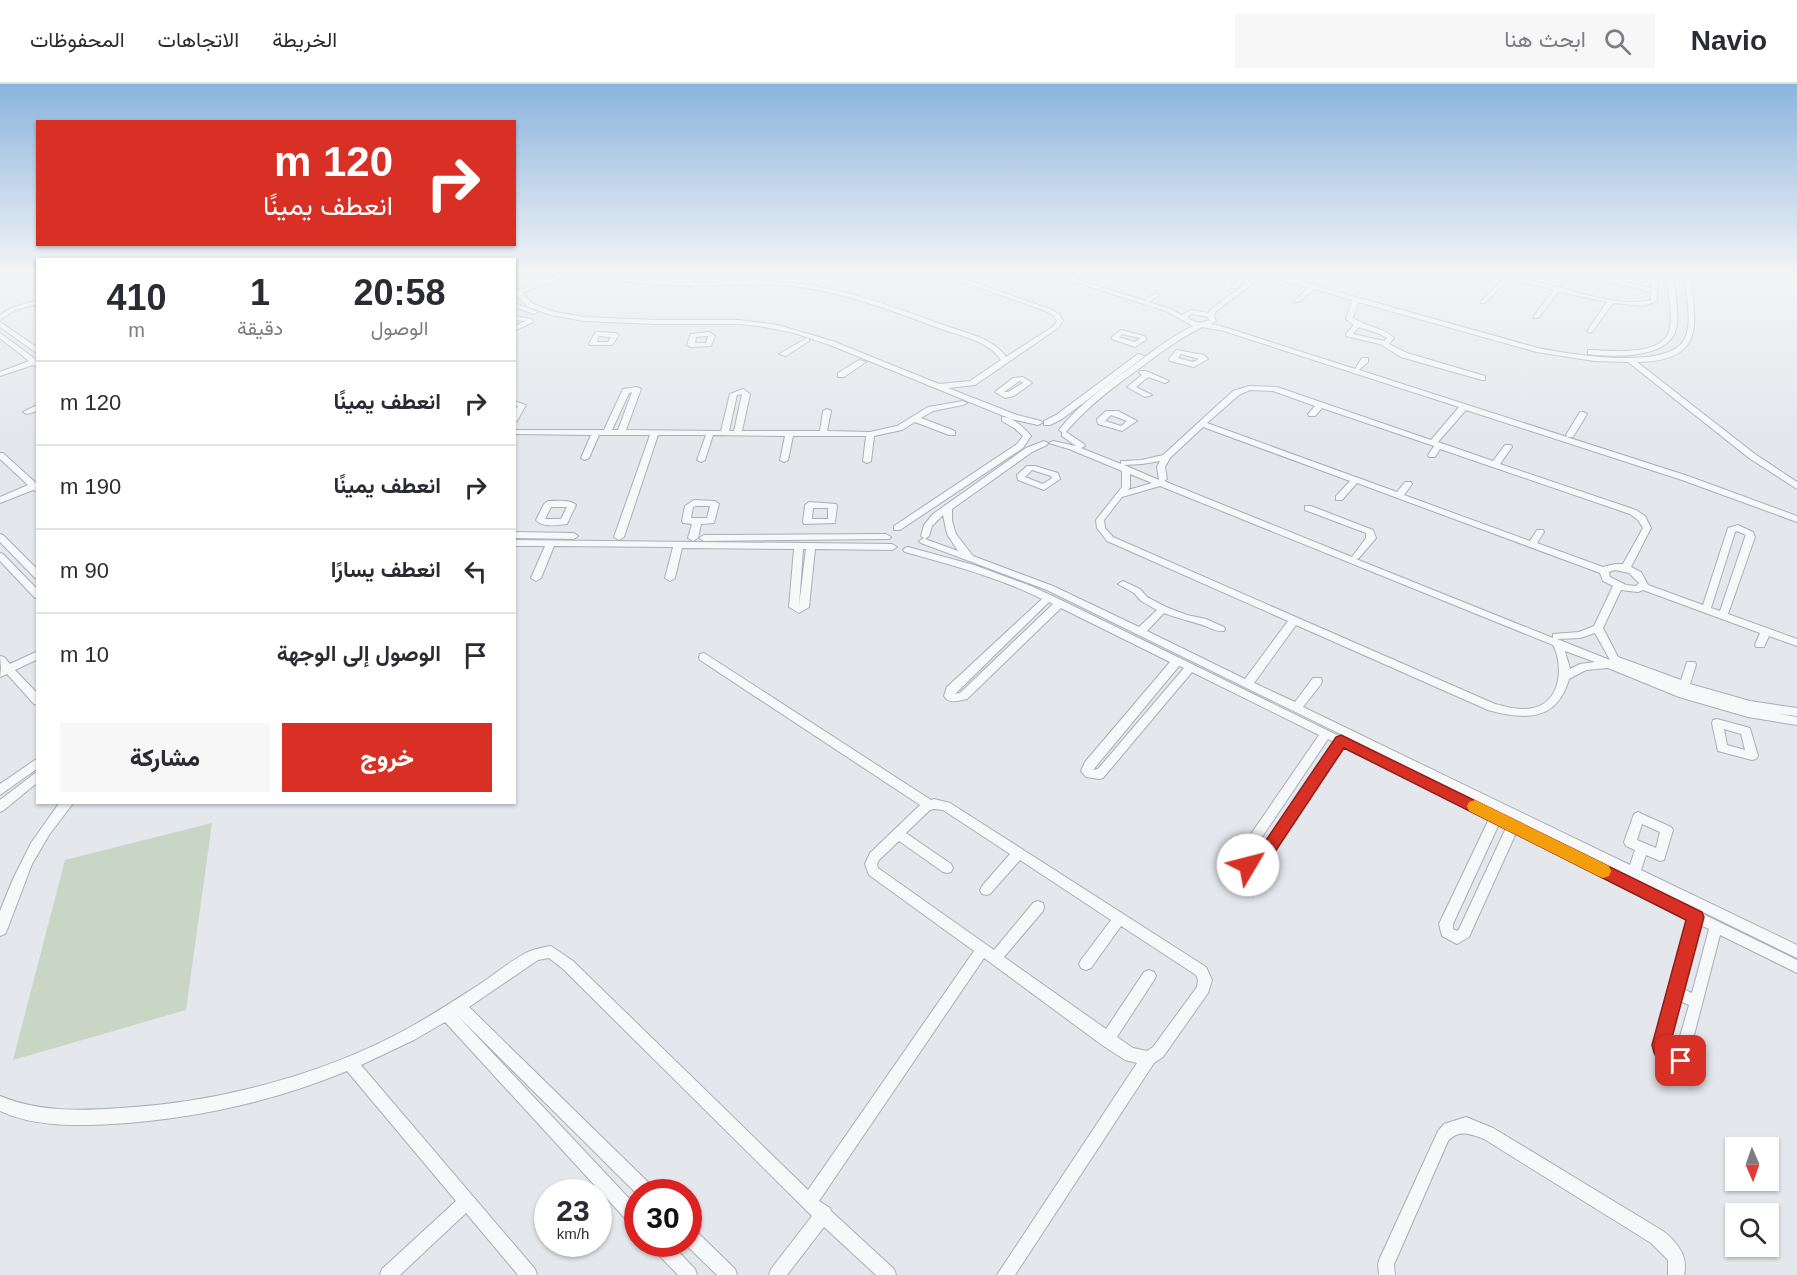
<!DOCTYPE html>
<html lang="ar">
<meta charset="utf-8">
<style>
:root{--surface:#fff;--page:#f7f7f7;--text:#2b2b33;--muted:#7c7c81;--line:#e1e1e2;--accent:#d93025}
body{margin:0;font-family:Arial,Vazirmatn,sans-serif;background:var(--page);color:var(--text);direction:rtl;height:100vh;display:flex;flex-direction:column;font-size:22px;white-space:nowrap}
*{box-sizing:border-box;margin:0}
p{font-size:20px;color:var(--muted)}
.icon{flex:none;width:33px;height:33px;fill:none;stroke:currentColor;stroke-width:2;stroke-linecap:round;stroke-linejoin:round}
.map{position:relative;flex:1;overflow:hidden;direction:ltr}
.drawer{position:absolute;left:36px;top:174px;width:480px;height:546px;display:flex;flex-direction:column;background:var(--surface);border-radius:0px;box-shadow:0 2px 4px #0004;direction:rtl}
.drawer>*{flex:none}
.guide{position:absolute;left:36px;top:36px;width:480px;height:126px;border-radius:0px;box-shadow:0 2px 4px #0004;direction:rtl;background:#d93025;color:#fff;overflow:hidden}
.needle{width:39px;rotate:178deg}
.tools{position:absolute;left:1725px;top:1053px;display:grid;gap:12px}
.tools a{display:grid;place-items:center;width:54px;height:54px;border-radius:0px;background:var(--surface);box-shadow:0 2px 4px #0004;font-size:30px}
.speed{position:absolute;left:534px;top:1095px;display:flex;gap:12px;font-size:30px;font-weight:700;text-align:center}
.speed>*{display:grid;place-content:center;width:78px;height:78px;border-radius:50%;background:var(--surface);box-shadow:0 2px 4px #0004;line-height:1}
.speed small{font-size:15px;font-weight:400}
.speed .limit{border:9px solid #d22;background:#fff;color:#111}
.pin{position:absolute;display:grid;place-items:center;width:51px;height:51px;color:#fff;margin:-26px;border-radius:12px;box-shadow:0 3px 9px #0006}
.me{position:absolute;width:66px;margin:-33px;rotate:53deg;stroke-linejoin:round;filter:drop-shadow(0 0 4px #0008)}
.turn{display:flex;align-items:center;gap:21px;height:126px;padding:0 24px;font-size:27px}
.turn .icon{width:78px;height:78px;stroke-width:2.5}
.turn b{display:block;font-size:42px;line-height:51px}
.eta{display:flex;justify-content:space-evenly;align-items:center;height:102px;text-align:center}
.eta b{font-size:36px;font-weight:800;line-height:42px}
.primary-button{display:flex;gap:12px;margin-top:auto;padding:12px 24px}
.primary-button a{flex:1;height:69px;border-radius:0px;background:var(--accent);color:#fff;font-size:24px;font-weight:800;line-height:69px;text-align:center}
.primary-button a+a{background:var(--page);color:var(--text)}
ul{padding:0;list-style:none}
li{display:flex;align-items:center;gap:18px;height:84px;padding:0 24px;border-top:2px solid var(--line)}
li div{flex:1}
li b{display:block;font-size:22px}
li em{font-style:normal}
header{display:flex;align-items:center;gap:36px;box-sizing:border-box;height:84px;padding:0 30px;background:var(--surface);border-bottom:2px solid var(--line)}
header strong{font-size:28px}
nav{display:flex;gap:33px;margin-inline-start:auto;font-size:21px}
.search{width:420px;height:54px;background:var(--page);display:flex;align-items:center;gap:15px;box-sizing:border-box;padding:0 21px;border-radius:0px;color:var(--muted);font-size:22px}
.map>svg:first-child{display:block}
.green{fill:#c9d6c5}
.lines{fill:none;stroke-linecap:round;stroke-linejoin:round}
.minor-casing{stroke:#a9aeb7;stroke-width:2}
.minor{fill:#f7f8fa;fill-rule:evenodd}
.route{fill:#d93025;stroke:#8d1f18;stroke-width:1.5}
.slow{fill:#f59e0b}
</style>
<header>
<strong>Navio</strong>
<div class="search"><svg class="icon" aria-label="search" viewBox="0 0 24 24"><circle cx="10" cy="10" r="6"/><path d="M15 15l6 6"/></svg>ابحث هنا</div>
<nav><a>الخريطة</a><a>الاتجاهات</a><a>المحفوظات</a></nav>
</header>
<div class="map">
<svg width="1797" height="1191" viewBox="0 0 1797 1191">
<rect width="100%" height="100%" fill="#e4e7ec"/>
<!-- green -->
<path class="green" d="M212,739L186,926L13,976L65,776Z"/>
<g class="lines">
<!-- minor casing -->
<g class="minor-casing">
<g id="minor">
<path d="M0,187H4L0,189Z"/>
<path d="M569,187H578L522,209L533,220L555,228L584,233L656,236H739L778,241L835,258L939,300L970,297L1001,276C989,257 961,252 941,245C893,227 844,208 792,202C739,197 685,206 632,198C619,196 604,193 593,187H603L643,196L686,198L691,187H697L693,198L751,197L754,187H760L758,197C824,197 884,219 946,242C966,249 993,254 1006,273L1054,242L1057,237L1054,232L1046,227L932,187H941L1050,225L1059,230L1063,237L1058,244L975,301L948,304L1017,331L1041,337L1042,339L1038,341L1011,335L830,261L794,249L759,242L739,240H656L584,237L551,231L528,223L517,211L514,212V208Z"/>
<path d="M1041,187H1050L1072,194L1073,192L1079,187H1086L1075,195L1145,217L1146,215L1154,210H1158V212L1149,218L1170,225L1182,231L1191,226L1209,229L1211,225L1251,196L1267,192L1253,187H1263L1538,264C1568,270 1666,287 1684,256C1694,240 1685,205 1684,187H1690C1695,239 1708,277 1637,278L1755,370L1797,398V405L1749,374L1628,278L1594,277L1537,268L1358,218L1353,234C1366,243 1383,243 1394,254L1389,260L1407,269L1485,292V296H1482L1401,273L1380,260L1346,252V250L1354,241L1346,235L1352,216L1314,205L1299,218H1295V216L1308,204L1274,194L1255,198L1216,227L1214,232L1216,237L1211,240L1227,244L1355,285L1362,274H1368V278L1359,286L1688,392L1797,432V438L1682,396L1466,326L1438,358L1493,377L1505,361H1511L1512,363L1500,380L1636,426L1645,432L1651,444L1631,483L1641,488L1648,501L1703,521L1728,444L1738,441L1753,448L1755,453L1728,530L1797,555V562L1769,552L1764,563H1756L1755,561L1760,549L1643,506L1638,508L1621,506L1603,544L1618,573L1681,596L1687,578H1695L1696,581L1690,600L1750,617L1797,624V632L1779,630L1797,633V641L1748,633L1679,613L1608,584L1586,586L1569,595C1557,638 1524,636 1488,626L1296,541L1254,599L1295,618L1313,594H1321L1322,597L1321,600L1303,623L1630,781L1635,766L1626,762L1624,758L1634,730L1638,728L1642,730L1671,743L1673,746L1664,776L1660,777L1646,771L1641,786L1797,861V874L1047,506L921,459L919,457L924,454L921,452L924,441L933,430L1026,364L1044,357L1048,359L1047,361L1032,368L952,425V437L956,450L973,472L1053,502L1139,543L1157,526L1141,517L1134,509L1118,500L1123,497L1140,505L1147,513L1166,523L1187,531L1206,535L1224,543L1225,545L1224,547C1214,548 1208,542 1199,540C1187,536 1176,534 1164,529L1147,547L1245,595L1288,537L1107,457L1097,444L1096,436L1122,403V387L1069,365L1049,359L1053,357L1076,362L1062,352V348L1059,346C1079,320 1108,300 1134,281C1153,267 1172,252 1193,242L1166,227ZM1192,230L1208,233L1209,236C1201,240 1194,239 1187,233ZM1202,243L1224,247L1459,323L1431,356L1277,303L1249,302L1233,307L1163,371L1142,376L1124,377H1121V380L1081,364L1085,362L1084,360L1066,348C1087,323 1113,303 1140,284C1160,269 1180,254 1202,243ZM1359,243L1380,250L1387,254L1384,257L1353,250ZM1250,306L1273,307L1315,322L1308,330L1309,332H1315L1322,324L1434,362L1428,371L1429,373H1435L1440,365L1630,430L1638,436L1643,444L1623,480H1615L1603,483L1537,459L1544,448L1543,446H1537L1530,457L1404,411L1412,400L1411,398H1405L1397,408L1207,339L1239,311ZM1203,343L1350,397L1336,412V416H1342L1357,399L1600,489L1603,497L1613,502L1594,542L1579,548L1553,550V554L1356,475L1359,474L1376,454L1373,446L1311,422H1305V426L1366,449V454L1352,473L1164,397L1167,395L1165,383L1170,374ZM1160,377L1157,383L1159,396L1124,381L1142,380ZM1130,390L1152,399L1128,406L1130,403ZM1160,402L1553,561C1564,582 1561,618 1533,624C1521,627 1507,623 1495,620L1113,453L1105,444L1104,436L1122,413ZM943,431L947,450L958,467L925,455L929,452L932,442ZM1737,447L1746,451L1745,453L1720,527L1711,524L1735,448ZM1615,486L1629,489L1639,499L1636,502L1626,501L1610,493L1609,488ZM1595,549L1610,576L1557,555L1580,554ZM1565,567L1595,578L1580,580L1570,585ZM1642,740L1660,748L1656,764L1637,756Z"/>
<path d="M1241,187H1247L1246,195L1236,204H1232V202L1240,194Z"/>
<path d="M1488,187H1498L1508,190L1510,187H1517L1513,191L1556,203H1561L1562,204C1587,211 1625,223 1651,216V208L1567,187H1578L1651,204L1652,187H1658L1657,217L1643,222L1613,219L1592,248L1590,249L1587,247L1607,218L1559,208L1538,234H1534V232L1554,206L1510,194L1485,219H1481V217L1505,193Z"/>
<path d="M1666,187H1672C1674,204 1681,233 1675,248C1665,275 1612,273 1588,270V266H1591C1611,267 1660,272 1669,248C1674,232 1667,204 1666,187Z"/>
<path d="M38,216V220L15,226L0,236V231L11,224Z"/>
<path d="M514,219L536,227L537,228L534,230L514,223Z"/>
<path d="M514,232L532,235L533,238L514,247V242L526,237L514,236Z"/>
<path d="M0,238L38,264V270L0,243Z"/>
<path d="M1121,246L1144,252L1147,255L1135,263L1112,255V253ZM1122,250L1140,254V255L1134,258L1119,253Z"/>
<path d="M597,248L616,249L619,251L612,261H590L589,260L595,249ZM599,252L611,253L608,258H597Z"/>
<path d="M709,248L715,252L711,262L691,263L687,261L691,250ZM696,253L708,252V253L706,259H695Z"/>
<path d="M0,249L38,277V283L33,281L0,292V288L29,277L0,254Z"/>
<path d="M807,254L809,255V257L786,272L779,270Z"/>
<path d="M1176,266L1204,271L1208,275L1194,283L1170,277L1169,275ZM1181,270L1199,275L1193,278L1178,274Z"/>
<path d="M1138,270L1145,272L1062,335L1050,341H1044V337L1056,331Z"/>
<path d="M859,276L866,278L844,293H838V289Z"/>
<path d="M1140,287H1146L1169,297L1165,299L1148,293L1136,303L1152,311L1145,313L1127,303L1142,291L1139,289Z"/>
<path d="M1023,293L1032,299L1014,312L1005,314L995,308L1013,294ZM1021,297L1023,299L1008,308H1004L1018,298Z"/>
<path d="M637,303L641,305L626,346L721,347L730,310L743,305L750,310L742,347H820L823,327L827,325L831,327L827,347L870,348L897,342L928,323L963,317L967,319L963,321L933,327L921,334L955,347V351H949L915,338L902,346L874,352L871,377L867,379L863,377L866,352H793L788,376L784,378L780,376L785,352L713,351L705,376L701,378L697,376L706,351H658L624,453L619,456L614,453L650,351H599L589,374L585,376L581,374L591,351L514,350V346H604L623,305ZM632,308L618,346H612L629,309ZM742,310L734,347H729L737,311Z"/>
<path d="M514,317L526,321L517,337H514V327L518,322L514,321Z"/>
<path d="M35,322H38V327L27,330L23,328Z"/>
<path d="M1106,327H1118L1137,337L1122,347L1098,340L1097,335ZM1111,331L1127,337L1121,342L1105,337Z"/>
<path d="M1580,328H1583L1587,330L1573,353H1567L1566,351Z"/>
<path d="M1002,333C1014,333 1024,344 1031,352L1023,364L900,446H894V442L1017,360L1023,352L1014,344L1002,337Z"/>
<path d="M0,369H3L37,400L38,408L33,406L0,419V413L28,401L0,375Z"/>
<path d="M1027,382H1035L1058,389L1060,395L1044,406L1018,396L1017,391ZM1032,386L1051,392L1052,394L1043,400L1025,393Z"/>
<path d="M694,416L715,417L719,420L714,439L701,440L698,454L693,457L688,454L692,440L683,439L682,437L685,422ZM696,422H710L707,434H691L693,423Z"/>
<path d="M548,417C557,417 570,415 576,421L567,440C558,441 542,444 536,436L544,420ZM551,423H567L561,435H545Z"/>
<path d="M809,418L836,420L837,422L835,439L804,440L803,438L805,421ZM813,424H828V435H812Z"/>
<path d="M514,448L574,449L578,452L574,455L514,454Z"/>
<path d="M0,450L3,451L38,486V495L35,494L0,458Z"/>
<path d="M886,450L891,453L889,455L704,457L699,454L704,451Z"/>
<path d="M514,456L892,460L897,463L892,466L815,465L809,523L799,529L789,523L794,465L682,464L675,494L670,497L665,494L673,463L554,462L541,494L536,497L531,494L545,462H514ZM803,465H806L799,522Z"/>
<path d="M908,463L974,481L1031,502L1063,517L1797,876V889L1720,851L1686,982C1669,989 1656,978 1654,961L1689,835L1516,749L1469,853L1457,860L1442,852L1439,840L1489,735L1343,663L1264,783L1253,788C1242,784 1234,779 1240,766L1319,651L1192,588L1103,694L1099,695L1086,693L1081,687L1085,678L1170,578L1061,524L967,615C958,617 949,620 944,612L947,603L1042,515C998,493 951,481 905,468L903,466L905,464ZM1049,518L1053,520L960,609L955,610ZM1179,582L1184,584L1098,685L1093,686ZM1328,655L1334,658L1256,775L1253,777L1250,775V771ZM1499,740L1506,744L1459,845L1457,847L1453,845V840ZM1700,841L1709,845L1692,909L1683,905ZM1680,917L1689,921L1675,970H1674L1669,965L1668,961Z"/>
<path d="M0,469L3,470L38,506V515L35,514L0,477Z"/>
<path d="M38,567V575L15,586L38,610V621L34,620L7,590L0,593L1,584L0,572L4,573L10,580Z"/>
<path d="M704,569L931,716L934,715L950,719L1206,883L1212,896L1208,909L1163,973L1154,979L1015,1191H997L1137,979L1125,976L1102,961L984,874L819,1117L830,1124L831,1127L894,1185L896,1191H876L824,1143L787,1191H769L771,1185L812,1132L563,885L549,874L538,876L469,923L652,1102L654,1108H638V1111L457,931L638,1124V1144L632,1142L445,938L414,956L361,981L535,1185L537,1191H518L466,1129L400,1191H380L382,1185L456,1117L347,987C272,1018 193,1035 112,1040C76,1042 34,1043 0,1027V1012C39,1028 79,1027 121,1024C221,1018 327,990 414,941C437,928 458,914 480,900C495,890 518,871 533,866C539,864 545,863 551,862L573,877L808,1106L974,867L869,791L865,780L870,769L920,721L700,576L699,573L700,570ZM934,725L943,726L1010,770L982,802L980,806L982,810L986,811L990,810L1020,776L1111,836L1081,876L1079,880L1081,884L1086,886L1091,884L1121,842L1196,891L1198,896L1197,903L1153,963L1147,967L1133,964L1117,953L1154,896L1156,892L1154,888L1149,886L1144,888L1106,945L1004,873L1043,827L1044,823L1043,819L1038,817L1033,819L994,866L878,784L877,780L879,776L899,757L943,788L947,789L951,788L953,784L951,780L906,749L930,726Z"/>
<path d="M1717,635L1750,644L1758,672L1756,675L1752,676L1718,667L1712,639L1713,636ZM1724,645L1741,650L1745,666L1727,661Z"/>
<path d="M38,674V684L0,711V700Z"/>
<path d="M38,687V698L4,726L0,728V716Z"/>
<path d="M60,718H74L49,751L32,780L7,846L5,850L0,852V827L13,795L31,759Z"/>
<path d="M1466,1033L1493,1044L1663,1147C1677,1158 1689,1172 1684,1191H1668V1176L1651,1159L1484,1055C1470,1050 1459,1045 1448,1057L1396,1176L1394,1180L1395,1191H1379L1378,1180L1380,1174L1438,1047L1444,1040Z"/>
<path d="M688,1143L694,1145L735,1185L737,1191H717L685,1160H688Z"/>
<path d="M652,1160H671L695,1185L697,1191H678L654,1166Z"/>
</g>
</g>
<!-- minor -->
<use href="#minor" class="minor"/>
</g>
<!-- sky -->
<linearGradient id="sky" x2="0" y2="1"><stop stop-color="#8bb4dd"/><stop offset="0.53" stop-color="#f3f4f6"/><stop offset="1" stop-color="#f3f4f6" stop-opacity="0"/></linearGradient>
<rect width="1797" height="354" fill="url(#sky)"/>
<!-- route -->
<path class="route" d="M1341,651L1702,828L1704,833L1670,961L1673,967L1687,971L1690,977L1687,984C1667,992 1656,980 1652,961L1686,836L1344,664L1265,783L1253,789L1242,786L1239,781L1242,776L1254,774L1336,653Z"/>
<!-- slow -->
<path class="slow" d="M1475,716L1609,782L1611,787L1609,792L1603,794L1598,792L1469,727L1467,722L1469,718Z"/>
</svg>
<div class="tools">
<a><svg class="needle" viewBox="-14 -14 28 28"><path d="M0-13l5 13h-10z" fill="#e53935"/><path d="M0 13l5-13h-10z" fill="#7c7c81"/></svg></a>
<a><svg class="icon" aria-label="search" viewBox="0 0 24 24"><circle cx="10" cy="10" r="6"/><path d="M15 15l6 6"/></svg></a>
</div>
<div class="speed"><div>23<small>km/h</small></div><div class="limit">30</div></div>
<div class="pin" style="left:1681px;top:977px;background:#d93025"><svg class="icon" aria-label="arrive" viewBox="0 0 24 24"><path d="M6 21V4h12l-3 4 3 4H6"/></svg></div>
<svg class="me" style="left:1248px;top:781px" viewBox="-20 -20 40 40"><circle r="19" fill="#fff"/><path d="M0-13L10 11 0 6-10 11z" fill="#d93025"/></svg>
<div class="guide">
<div class="turn"><svg class="icon" aria-label="right" viewBox="0 0 24 24"><path d="M7 20v-9h11M14 6l5 5-5 5"/></svg><div><b>120 m</b>انعطف يمينًا</div></div>
</div>
<section class="drawer">
<div class="eta">
<div><b>20:58</b><p>الوصول</p></div>
<div><b>1</b><p>دقيقة</p></div>
<div><b>410</b><p>m</p></div>
</div>
<ul>
<li><svg class="icon" aria-label="right" viewBox="0 0 24 24"><path d="M7 20v-9h11M14 6l5 5-5 5"/></svg><div><b>انعطف يمينًا</b></div><em>120 m</em></li>
<li><svg class="icon" aria-label="right" viewBox="0 0 24 24"><path d="M7 20v-9h11M14 6l5 5-5 5"/></svg><div><b>انعطف يمينًا</b></div><em>190 m</em></li>
<li><svg class="icon" aria-label="left" viewBox="0 0 24 24"><path d="M17 20v-9H6M10 6l-5 5 5 5"/></svg><div><b>انعطف يسارًا</b></div><em>90 m</em></li>
<li><svg class="icon" aria-label="arrive" viewBox="0 0 24 24"><path d="M6 21V4h12l-3 4 3 4H6"/></svg><div><b>الوصول إلى الوجهة</b></div><em>10 m</em></li>
</ul>
<div class="primary-button"><a>خروج</a><a>مشاركة</a></div>
</section>
</div>
